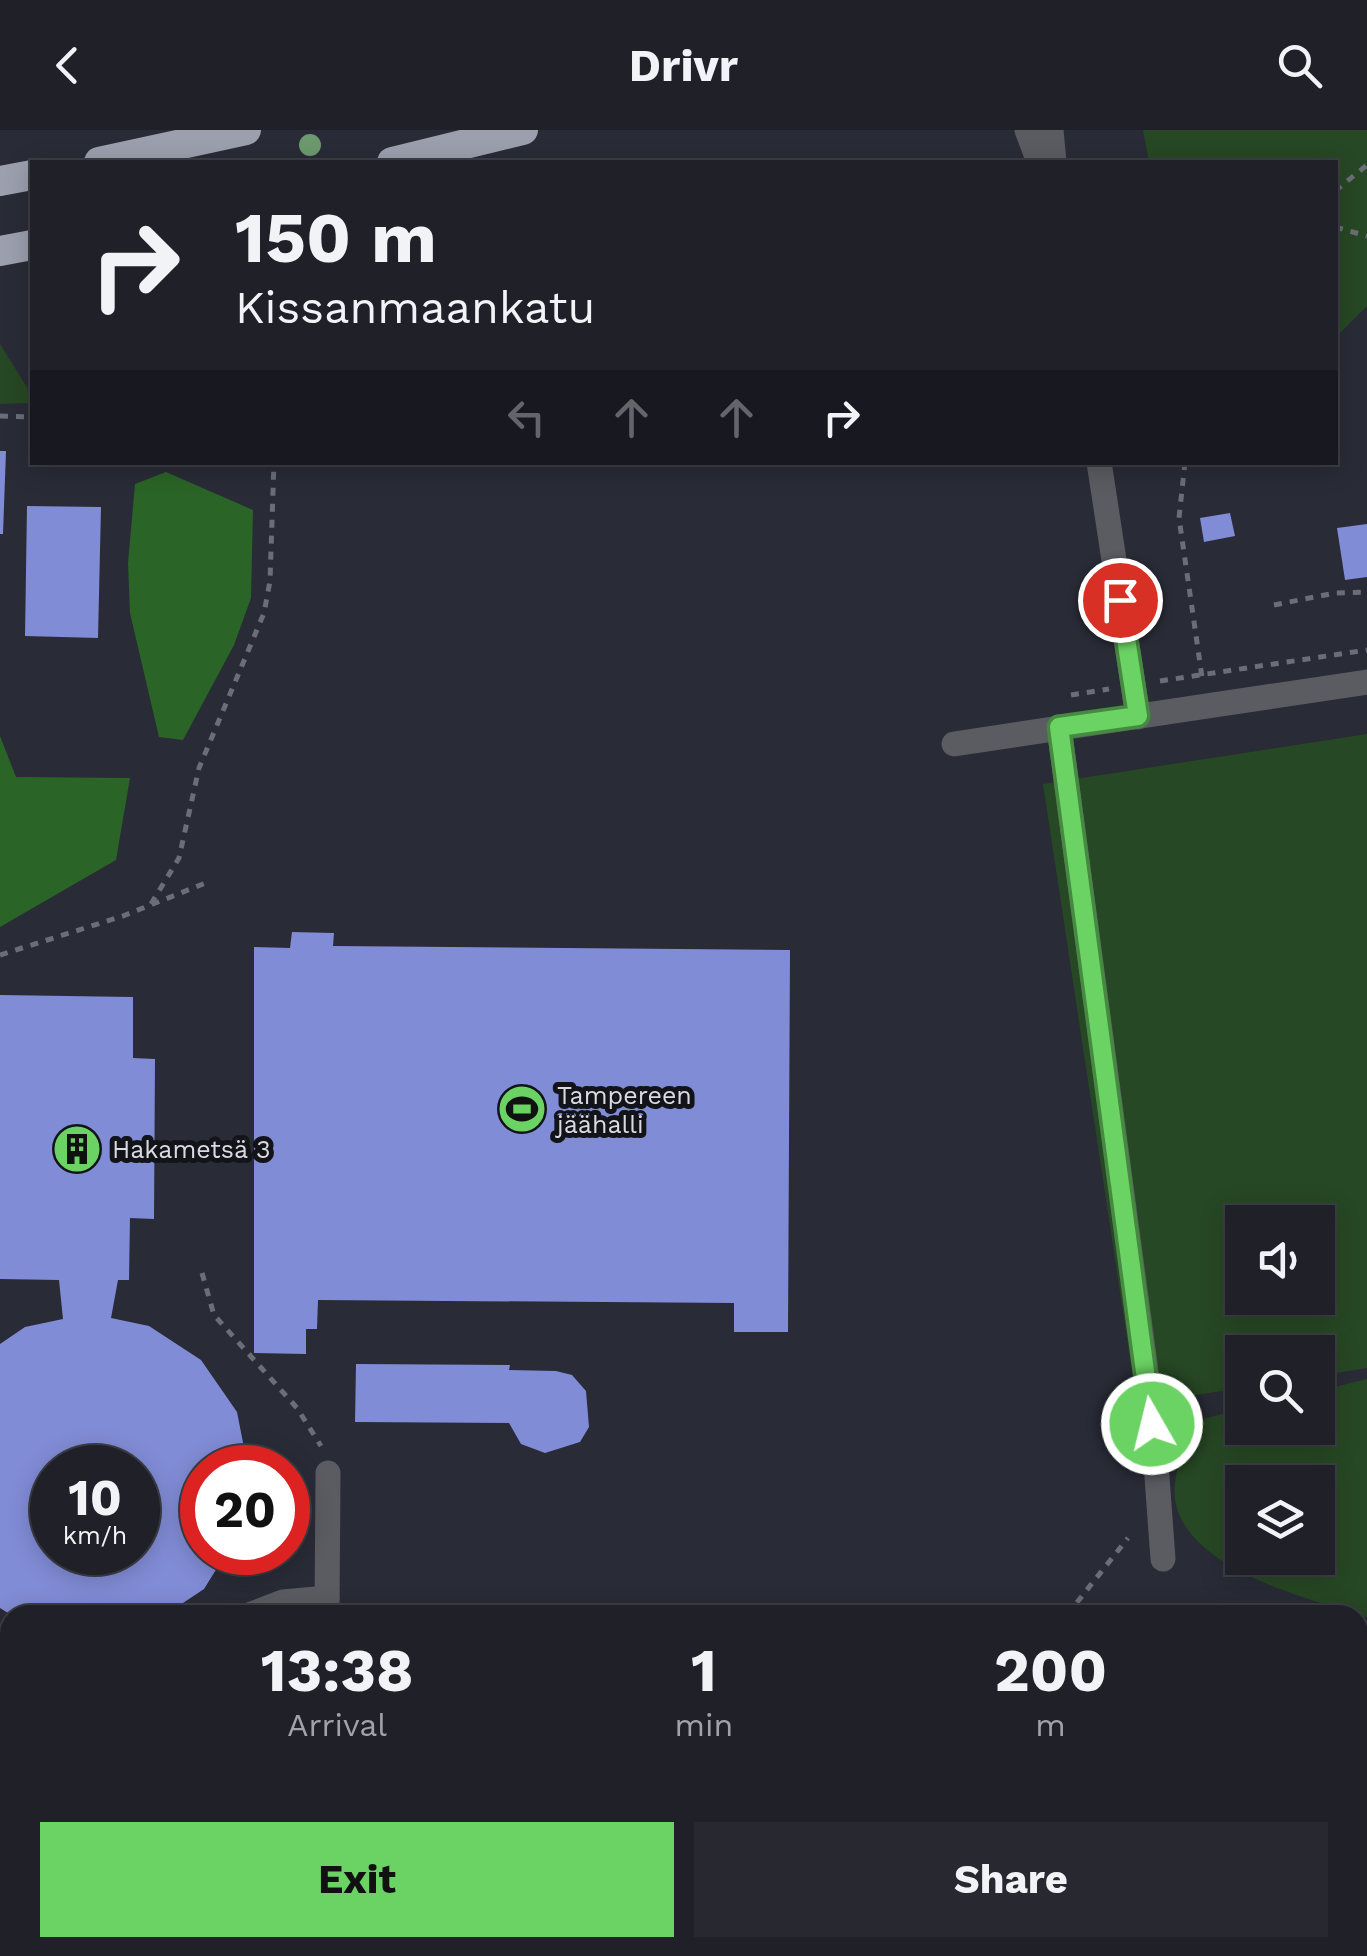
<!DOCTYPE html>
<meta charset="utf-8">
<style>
:root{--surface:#1f2028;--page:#272830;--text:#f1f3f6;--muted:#a1a3a8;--line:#3c3e45;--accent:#6bd363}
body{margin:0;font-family:"Work Sans",sans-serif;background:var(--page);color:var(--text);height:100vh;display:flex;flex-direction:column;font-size:38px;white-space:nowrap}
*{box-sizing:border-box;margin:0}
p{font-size:32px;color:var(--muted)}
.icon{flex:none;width:55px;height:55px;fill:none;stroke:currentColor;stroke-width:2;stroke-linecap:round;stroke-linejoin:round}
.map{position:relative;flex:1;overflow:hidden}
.sheet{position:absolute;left:0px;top:1475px;width:1368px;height:352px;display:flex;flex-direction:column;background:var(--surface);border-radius:30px 30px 0 0;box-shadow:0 5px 25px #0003,0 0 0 2px var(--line)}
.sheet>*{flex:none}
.guide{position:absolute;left:30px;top:30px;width:1308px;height:305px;border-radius:0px;box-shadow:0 5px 25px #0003,0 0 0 2px var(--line);background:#1f2028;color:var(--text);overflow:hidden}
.tools{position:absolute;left:1225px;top:1075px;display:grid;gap:20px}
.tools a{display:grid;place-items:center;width:110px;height:110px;border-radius:0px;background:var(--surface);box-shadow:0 5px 25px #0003,0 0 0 2px var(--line);font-size:50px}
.speed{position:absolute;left:30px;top:1315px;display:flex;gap:20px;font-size:50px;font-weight:700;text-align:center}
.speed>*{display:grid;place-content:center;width:130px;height:130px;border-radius:50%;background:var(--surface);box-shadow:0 5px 25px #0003,0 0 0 2px var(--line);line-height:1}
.speed small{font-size:25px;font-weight:400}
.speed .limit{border:15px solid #d22;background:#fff;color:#111}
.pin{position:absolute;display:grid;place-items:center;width:85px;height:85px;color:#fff;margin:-42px;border:5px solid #fff;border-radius:50%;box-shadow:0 2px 10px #0007}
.me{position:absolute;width:110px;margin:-55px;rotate:352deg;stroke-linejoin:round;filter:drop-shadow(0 0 8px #0008)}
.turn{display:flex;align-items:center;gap:35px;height:210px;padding:0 40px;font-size:45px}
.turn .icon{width:130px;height:130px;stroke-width:2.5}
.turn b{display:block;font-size:70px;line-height:85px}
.lanes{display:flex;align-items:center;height:95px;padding:0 40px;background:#0003;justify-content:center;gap:50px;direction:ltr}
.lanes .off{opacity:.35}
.eta{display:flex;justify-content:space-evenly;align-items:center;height:170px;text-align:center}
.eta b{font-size:60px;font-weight:700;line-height:70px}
.action{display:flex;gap:20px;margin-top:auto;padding:20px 40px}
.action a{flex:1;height:115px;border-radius:0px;background:var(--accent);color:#111;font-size:40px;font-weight:700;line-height:115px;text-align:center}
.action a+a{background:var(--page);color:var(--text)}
header{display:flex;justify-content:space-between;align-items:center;height:130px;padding:0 40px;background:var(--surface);font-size:45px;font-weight:700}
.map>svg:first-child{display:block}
.green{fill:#274824;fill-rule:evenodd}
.forest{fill:#2b6427}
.building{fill:#818cd6;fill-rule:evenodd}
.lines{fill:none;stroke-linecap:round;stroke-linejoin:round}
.path{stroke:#6b6d77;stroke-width:5;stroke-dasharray:8 8;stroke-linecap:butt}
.minor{stroke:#5b5c62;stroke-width:25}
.highway{stroke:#9c9fad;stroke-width:30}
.tree{fill:#6c996e}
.route-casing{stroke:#468940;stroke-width:25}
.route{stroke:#6bd363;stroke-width:18}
.labels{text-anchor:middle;stroke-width:10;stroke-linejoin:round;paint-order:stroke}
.poi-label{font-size:25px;fill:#d9dbe3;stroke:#131419;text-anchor:start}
</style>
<header><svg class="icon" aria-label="back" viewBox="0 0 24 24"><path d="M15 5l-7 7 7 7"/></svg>Drivr<svg class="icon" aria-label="search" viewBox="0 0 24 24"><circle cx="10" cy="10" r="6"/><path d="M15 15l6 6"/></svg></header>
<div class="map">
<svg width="1367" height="1826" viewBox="0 0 1367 1826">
<rect width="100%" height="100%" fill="#292b36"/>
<!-- green -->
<g class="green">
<path d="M1143,0H1367V176L1335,208V32H1149Z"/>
<path d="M0,214L28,259V273L0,274Z"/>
<path d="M1367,604V1238L1318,1246V1222H1242V1258L1137,1274L1043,654ZM1242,1092H1318V1168H1242Z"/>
<path d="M1367,1249V1487C1309,1469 1187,1440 1175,1370C1172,1348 1184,1315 1187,1293L1242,1279V1298H1318V1261ZM1318,1352V1428H1242V1352Z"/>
<path d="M0,1541L10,1545V1818H223L220,1826H0Z"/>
</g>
<!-- forest -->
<g class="forest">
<path d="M166,342L253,380L251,468L234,515L183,610L159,607L130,483L128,433L135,354Z"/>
<path d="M0,606L16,647L130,648L116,730L0,797Z"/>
</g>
<!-- building -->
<g class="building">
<path d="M0,321H6L3,404H0Z"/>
<path d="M27,376L101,377L98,508L25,506Z"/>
<path d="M1230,383L1235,406L1204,412L1200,388Z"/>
<path d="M1367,394V447L1345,450L1337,398Z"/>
<path d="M292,802L334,803L333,816L790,820L788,1202H734V1173L318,1170L317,1199H306V1224L254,1223V817L290,818Z"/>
<path d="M0,865L133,867V928L155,929L154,1089L130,1088L129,1150H118L111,1188L149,1196L201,1230L237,1282L248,1338H202V1422H227L204,1459L165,1485H11L0,1478V1214L25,1197L63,1189L59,1150L0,1149ZM52,1338H138V1422H52Z"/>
<path d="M356,1234L510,1235L509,1240L556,1241L572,1245L586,1261L589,1297L580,1312L545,1323L521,1314L509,1293L355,1292Z"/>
<path d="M1358,1722L1367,1723V1765L1358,1764Z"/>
<path d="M639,1818H695L692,1826H636Z"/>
<path d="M1301,1818H1338L1367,1821V1826H1300Z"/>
</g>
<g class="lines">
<!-- path -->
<g class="path">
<path d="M1335,61L1367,35"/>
<path d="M1335,97L1367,106"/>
<path d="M0,286L32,287"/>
<path d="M1185,332L1179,388L1202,547"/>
<path d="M1274,475L1335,463L1367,462"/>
<path d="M1160,551L1367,520"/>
<path d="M1071,565L1109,559"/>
<path d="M151,774L179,728L199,638L264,483L270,451L274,332"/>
<path d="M0,825L123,786L208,752"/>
<path d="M202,1143L214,1185L297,1278L321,1316"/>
<path d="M1067,1485L1128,1408"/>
<path d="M0,1523L10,1524"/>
<path d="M0,1566L10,1557"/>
<path d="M140,1818L144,1826"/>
<path d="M227,1826L230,1818"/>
<path d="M297,1826L300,1818"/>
</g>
<!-- minor -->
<g class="minor">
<path d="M1027,0L1039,32"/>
<path d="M1051,0L1054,32"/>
<path d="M1099,332L1138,587"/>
<path d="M1059,597L1153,1293L1163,1429"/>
<path d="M954,614L1367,552"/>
<path d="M249,1485L283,1472L327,1468"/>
<path d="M327,1485L328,1343"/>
<path d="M1358,1505L1367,1508"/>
<path d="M1358,1605L1367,1592"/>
<path d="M263,1826L266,1818"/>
<path d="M733,1826L736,1818"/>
<path d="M811,1826L821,1818"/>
<path d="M1196,1826L1202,1818"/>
</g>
<!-- highway -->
<g class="highway">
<path d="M99,32L246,0"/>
<path d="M392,32L523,0"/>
<path d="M0,51L32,45"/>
<path d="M0,121L32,115"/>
</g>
</g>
<!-- trees -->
<circle class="tree" cx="310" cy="15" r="11"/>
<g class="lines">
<!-- route casing -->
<g class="route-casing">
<path id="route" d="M1120,470L1138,586L1059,597L1152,1294"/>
</g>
<!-- route -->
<use href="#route" class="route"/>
</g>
<!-- icons -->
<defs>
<g id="stadium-disc" transform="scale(2.5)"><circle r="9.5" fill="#6bd363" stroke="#131419"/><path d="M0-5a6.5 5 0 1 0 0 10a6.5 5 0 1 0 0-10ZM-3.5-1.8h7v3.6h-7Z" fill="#111"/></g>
<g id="building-disc" transform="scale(2.5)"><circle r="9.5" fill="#6bd363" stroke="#131419"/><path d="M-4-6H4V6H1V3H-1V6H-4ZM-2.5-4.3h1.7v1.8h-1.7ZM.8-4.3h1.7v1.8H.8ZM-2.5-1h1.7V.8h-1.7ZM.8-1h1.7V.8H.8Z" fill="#111"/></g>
</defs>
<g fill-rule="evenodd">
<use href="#stadium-disc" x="522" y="979"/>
<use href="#building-disc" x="77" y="1019"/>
</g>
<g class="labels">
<!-- poi labels -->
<g class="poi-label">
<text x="557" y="974">Tampereen<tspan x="557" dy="29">jäähalli</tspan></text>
<text x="112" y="1028">Hakametsä 3</text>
</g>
</g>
</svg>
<div class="tools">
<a><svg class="icon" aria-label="sound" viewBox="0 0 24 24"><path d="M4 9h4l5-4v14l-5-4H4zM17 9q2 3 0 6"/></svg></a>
<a><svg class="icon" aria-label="search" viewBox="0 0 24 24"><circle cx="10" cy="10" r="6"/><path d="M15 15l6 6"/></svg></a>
<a><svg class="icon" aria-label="layers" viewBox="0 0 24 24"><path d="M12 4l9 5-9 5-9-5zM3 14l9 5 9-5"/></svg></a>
</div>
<div class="speed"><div>10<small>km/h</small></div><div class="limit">20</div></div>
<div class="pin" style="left:1120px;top:470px;background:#d93025"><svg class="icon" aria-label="arrive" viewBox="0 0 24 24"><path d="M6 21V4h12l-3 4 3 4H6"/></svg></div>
<svg class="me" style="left:1152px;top:1294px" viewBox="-20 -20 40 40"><circle r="17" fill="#6bd363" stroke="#fff" stroke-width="3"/><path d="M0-11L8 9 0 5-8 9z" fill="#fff"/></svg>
<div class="guide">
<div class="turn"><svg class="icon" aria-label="right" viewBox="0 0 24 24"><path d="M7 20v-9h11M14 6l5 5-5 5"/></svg><div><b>150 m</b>Kissanmaankatu</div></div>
<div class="lanes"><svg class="icon off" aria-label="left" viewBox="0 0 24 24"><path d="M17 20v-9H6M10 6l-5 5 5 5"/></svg><svg class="icon off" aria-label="ahead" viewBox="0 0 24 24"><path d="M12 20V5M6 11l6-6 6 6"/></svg><svg class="icon off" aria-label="ahead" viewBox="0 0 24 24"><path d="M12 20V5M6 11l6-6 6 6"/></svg><svg class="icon" aria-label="right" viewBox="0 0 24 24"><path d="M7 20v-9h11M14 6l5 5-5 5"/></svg></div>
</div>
<section class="sheet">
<div class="eta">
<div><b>13:38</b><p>Arrival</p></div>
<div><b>1</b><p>min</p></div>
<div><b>200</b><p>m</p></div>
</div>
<div class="action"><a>Exit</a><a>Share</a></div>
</section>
</div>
